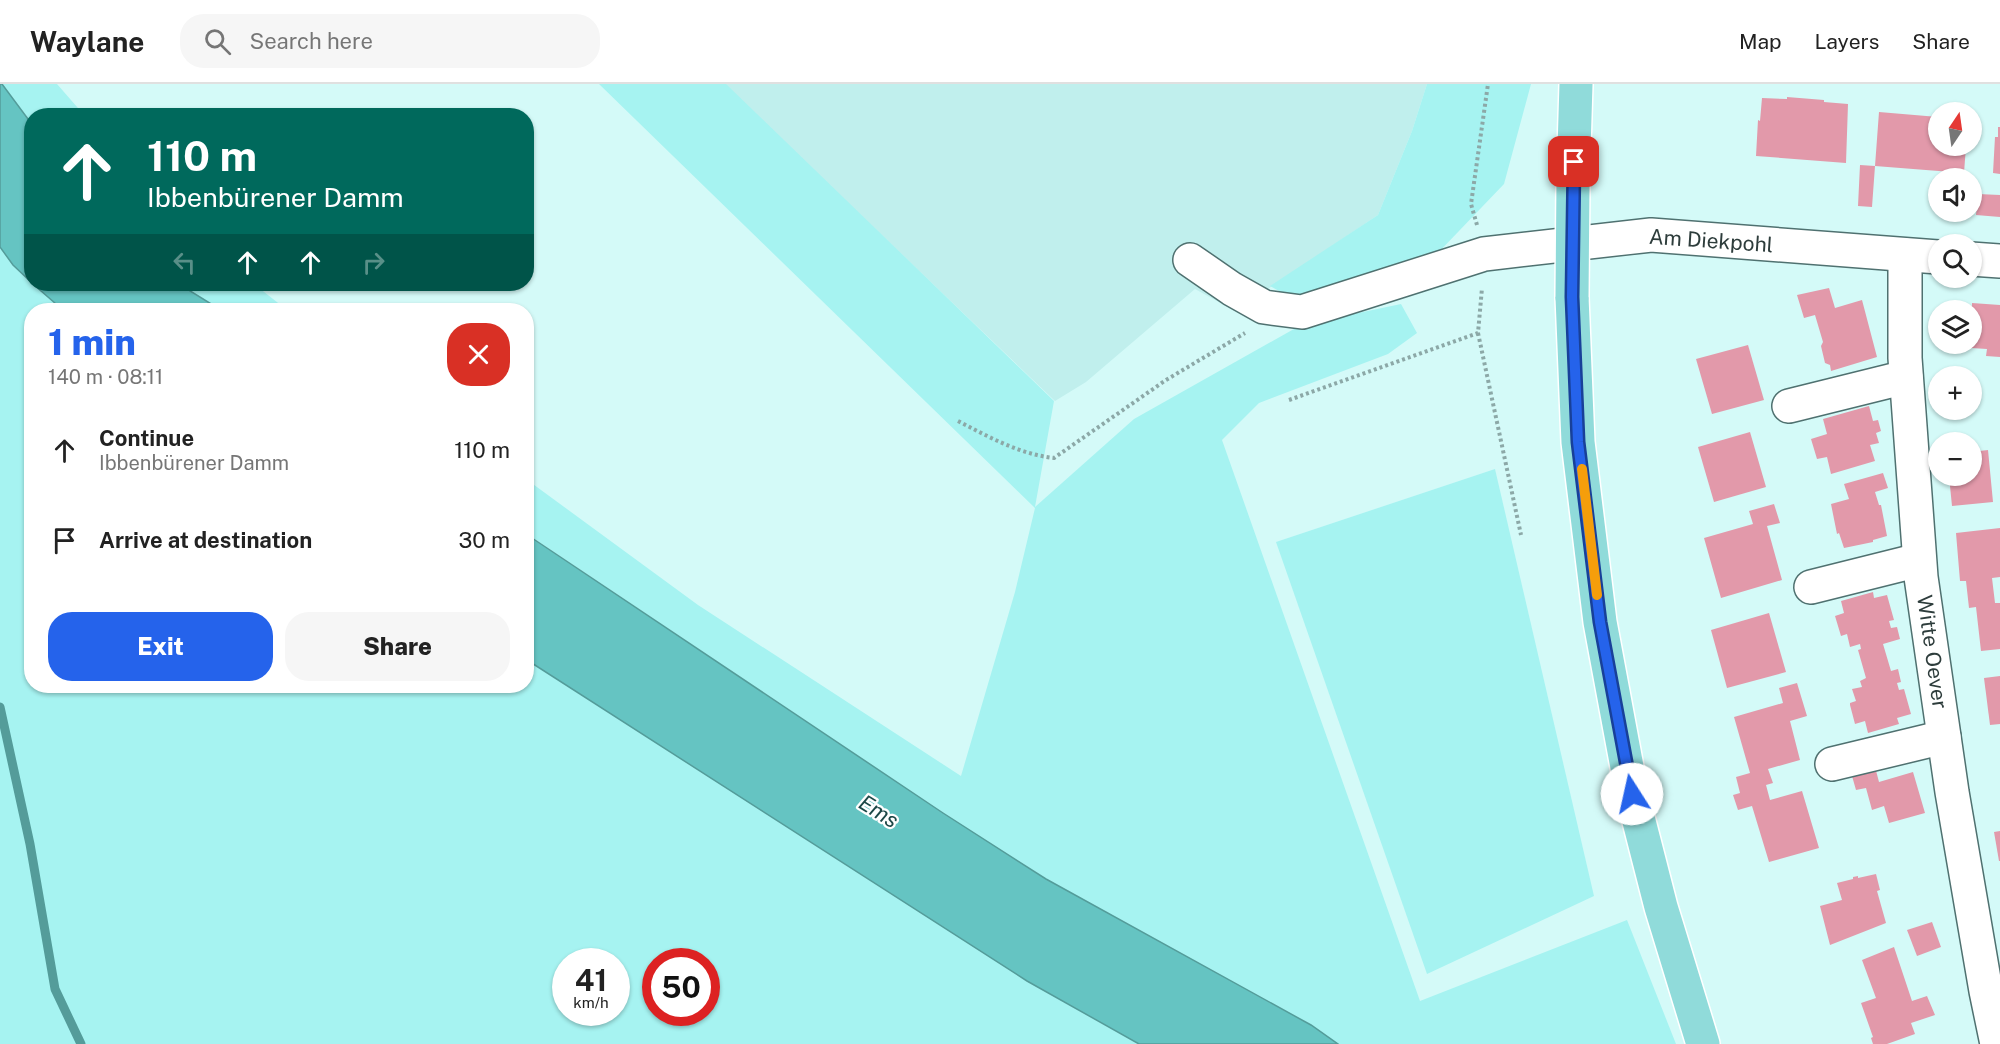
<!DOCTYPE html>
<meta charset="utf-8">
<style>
:root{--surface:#fff;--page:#f6f6f6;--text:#222;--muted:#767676;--line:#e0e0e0;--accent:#2563eb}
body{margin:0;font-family:"Public Sans",sans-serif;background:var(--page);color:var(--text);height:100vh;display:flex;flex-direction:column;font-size:22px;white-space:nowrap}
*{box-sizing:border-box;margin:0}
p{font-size:20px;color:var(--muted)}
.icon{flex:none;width:33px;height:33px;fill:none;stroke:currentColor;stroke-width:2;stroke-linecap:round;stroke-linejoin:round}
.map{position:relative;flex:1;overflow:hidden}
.side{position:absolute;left:24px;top:219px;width:510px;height:390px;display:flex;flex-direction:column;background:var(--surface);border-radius:24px;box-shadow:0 2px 4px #0004}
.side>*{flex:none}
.hud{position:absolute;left:24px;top:24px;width:510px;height:183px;border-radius:24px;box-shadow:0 2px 4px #0004;background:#00695c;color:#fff;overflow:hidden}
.needle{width:39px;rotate:13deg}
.controls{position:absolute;left:1928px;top:18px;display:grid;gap:12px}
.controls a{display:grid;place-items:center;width:54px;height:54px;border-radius:50%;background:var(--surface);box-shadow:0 2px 4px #0004;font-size:30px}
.speed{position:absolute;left:552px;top:864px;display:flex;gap:12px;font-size:30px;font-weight:700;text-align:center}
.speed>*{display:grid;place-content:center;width:78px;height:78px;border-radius:50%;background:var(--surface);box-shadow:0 2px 4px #0004;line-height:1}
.speed small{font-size:15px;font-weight:400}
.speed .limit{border:9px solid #d22;background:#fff;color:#111}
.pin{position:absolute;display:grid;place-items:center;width:51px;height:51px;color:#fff;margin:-26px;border-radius:12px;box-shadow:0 3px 9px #0006}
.me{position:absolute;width:66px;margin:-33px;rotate:350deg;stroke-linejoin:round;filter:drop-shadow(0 0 4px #0008)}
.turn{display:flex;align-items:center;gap:21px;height:126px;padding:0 24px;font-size:27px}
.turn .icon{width:78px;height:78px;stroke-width:2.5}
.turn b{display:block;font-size:42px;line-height:51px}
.lanes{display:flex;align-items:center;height:57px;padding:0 24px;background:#0003;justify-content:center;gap:30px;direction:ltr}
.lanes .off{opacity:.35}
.round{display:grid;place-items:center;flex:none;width:63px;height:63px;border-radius:24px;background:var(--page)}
.overview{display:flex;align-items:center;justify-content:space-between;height:102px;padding:0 24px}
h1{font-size:36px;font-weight:800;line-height:45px;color:var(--accent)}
.button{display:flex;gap:12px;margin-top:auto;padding:12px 24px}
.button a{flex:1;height:69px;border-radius:24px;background:var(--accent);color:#fff;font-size:24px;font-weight:800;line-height:69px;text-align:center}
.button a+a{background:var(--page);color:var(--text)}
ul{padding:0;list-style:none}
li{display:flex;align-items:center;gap:18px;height:90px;padding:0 24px}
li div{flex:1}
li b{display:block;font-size:22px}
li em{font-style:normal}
header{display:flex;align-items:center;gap:36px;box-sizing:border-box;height:84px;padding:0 30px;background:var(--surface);border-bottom:2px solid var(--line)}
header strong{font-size:28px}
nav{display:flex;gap:33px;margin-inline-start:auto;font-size:21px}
.search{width:420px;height:54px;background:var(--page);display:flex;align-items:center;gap:15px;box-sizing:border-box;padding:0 21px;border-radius:24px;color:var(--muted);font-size:22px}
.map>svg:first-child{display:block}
.built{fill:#c0efed}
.green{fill:#a6f3f1;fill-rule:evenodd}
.water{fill:#65c4c2;stroke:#549c9a;stroke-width:1.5}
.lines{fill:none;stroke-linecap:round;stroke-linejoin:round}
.stream{stroke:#549c9a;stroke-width:9}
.building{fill:#e299aa}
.minor-casing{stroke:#4f7170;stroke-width:36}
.major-casing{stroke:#fff;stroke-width:36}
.path{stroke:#8ca8a7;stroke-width:4;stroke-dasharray:3 3;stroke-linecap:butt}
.minor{stroke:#fff;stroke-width:33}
.major{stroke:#90dbda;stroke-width:33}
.major-bridge-casing{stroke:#fff;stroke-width:36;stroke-linecap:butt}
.major-bridge{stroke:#90dbda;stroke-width:33}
.route-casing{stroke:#184099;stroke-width:15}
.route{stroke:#2563eb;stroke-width:10}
.slow{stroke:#f59e0b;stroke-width:10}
.labels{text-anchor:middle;stroke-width:4.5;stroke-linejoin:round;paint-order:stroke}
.street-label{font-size:21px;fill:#2e3d3c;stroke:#fff}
.water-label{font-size:22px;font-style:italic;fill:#1c4847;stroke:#fff}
</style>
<header>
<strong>Waylane</strong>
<div class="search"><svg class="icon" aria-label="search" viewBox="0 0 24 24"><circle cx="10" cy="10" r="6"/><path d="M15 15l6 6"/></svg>Search here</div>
<nav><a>Map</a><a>Layers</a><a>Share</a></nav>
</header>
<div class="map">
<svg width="2000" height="960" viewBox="0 0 2000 960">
<rect width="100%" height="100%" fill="#d4faf8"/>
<!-- built -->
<path class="built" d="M724,0H1427L1412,47L1378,131L1235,227L1195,205L1086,298L1055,317Z"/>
<!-- green -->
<g class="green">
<path d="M2,0H57L84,31L32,32L31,39Z"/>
<path d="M599,0H726L1054,317L1035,423L1134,335L1301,241L1401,220L1417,249L1388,270L1259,319L1222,356L1420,917L1627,836L1676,960H1338L1311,941L1046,795L943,729L527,450L526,395L698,521L961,692L1015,508L1035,424Z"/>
<path d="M1427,0H1531L1504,100L1435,172L1290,213L1270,202L1378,131L1412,47Z"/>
<path d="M0,163L13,181L63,226H32V602H526L527,576L1027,897L1139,960H0ZM566,878H616V928H566ZM656,878H706V928H656Z"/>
<path d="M179,200H254L287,226H221Z"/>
<path d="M1495,385L1594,812L1427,890L1276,458Z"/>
</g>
<!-- water -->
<g class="water">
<path d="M0,0H2L31,39V198L13,181L0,163Z"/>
<path d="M33,200H179L221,226H63Z"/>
<path d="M526,450L943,729L1046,795L1311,941L1338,960H1139L1027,897L527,576Z"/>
</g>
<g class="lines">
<!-- stream -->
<path class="stream" d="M0,623L30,760L55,905L81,960"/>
</g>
<!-- building -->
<g class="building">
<path d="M1787,13L1824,16V18L1848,20L1846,79L1756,72L1758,36L1760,37L1762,14L1787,15Z"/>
<path d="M1879,28L1938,33V62H1966L1964,89L1875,82L1872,123L1858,122L1860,81L1875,82Z"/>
<path d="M1998,43H2000V90L1993,89L1995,53H1998Z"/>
<path d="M1978,110L2000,111V133L1976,131Z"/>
<path d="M1829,204L1835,224L1862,216L1877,273L1831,287L1830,281L1825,279L1821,262L1823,258L1815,231L1804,234L1797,211Z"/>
<path d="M1972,219L2000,221V273L1986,272L1987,265L1940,262L1941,260H1971V226H1943V220L1972,222Z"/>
<path d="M1748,261L1764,316L1712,330L1696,275Z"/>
<path d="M1869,322L1873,337L1878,336L1881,347L1876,349L1879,359L1870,361L1875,377L1831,390L1827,373L1817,375L1811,355L1827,350L1823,335Z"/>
<path d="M1750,348L1766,403L1714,418L1698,363Z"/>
<path d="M1988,366L1993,418L1952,422L1949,392H1971V368Z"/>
<path d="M1883,389L1888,404L1875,408L1879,421H1881L1887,452L1873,456V458L1844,464L1839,449L1837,450L1831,420L1849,415L1844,400Z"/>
<path d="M1774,420L1780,439L1767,442L1782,496L1721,514L1704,454L1753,440L1749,427Z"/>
<path d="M2000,444V493L1992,494L1995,519H2000V565L1981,567L1976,523L1969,524L1966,497H1960L1956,449Z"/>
<path d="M1873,508L1874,514L1887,511L1894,536L1889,537L1891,544L1897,543L1900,555L1883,560L1891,587L1898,585L1901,598L1897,599L1899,606L1904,605L1911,630L1897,634L1899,640L1868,649L1865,637L1855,640L1850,621V619L1856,617L1852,605L1862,603L1860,597L1866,594L1858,566L1861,565L1860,560L1850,563L1847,550L1841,552L1835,532L1844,529L1841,517Z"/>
<path d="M1769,529L1786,588L1727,604L1711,546Z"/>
<path d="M2000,592V640L1990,641L1984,594Z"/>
<path d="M1797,599L1807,632L1790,637L1800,676L1768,685L1773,699L1766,701L1770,716L1802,707L1819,764L1769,778L1752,722L1738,726L1733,711L1740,709L1736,693L1750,689L1734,633L1783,619L1779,604Z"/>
<path d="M1874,679L1879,698L1913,688L1925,729L1889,739L1884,722L1872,726L1866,704L1856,706L1850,685Z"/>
<path d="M2000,747V777H1999L1994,748Z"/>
<path d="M1876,790L1880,806L1877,807L1886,839L1830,861L1820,822L1842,816L1837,799L1853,795V793L1858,792V794Z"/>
<path d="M1932,838L1941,863L1917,872L1907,846Z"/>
<path d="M1894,863L1912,917L1927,912L1935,931L1911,939L1915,950L1887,960H1873L1871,954L1873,953L1861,919L1876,914L1862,876Z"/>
</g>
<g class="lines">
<!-- minor casing -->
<g class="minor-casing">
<g id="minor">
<path d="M1905,171V274L1921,493L1952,708L1986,907L1997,960"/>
<path d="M1971,175L2000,177"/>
<path d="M1190,176L1232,205L1264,223L1302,228L1484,170L1651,151L1938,173"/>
<path d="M1789,322L1906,293"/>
<path d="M1811,503L1919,476"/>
<path d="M1832,680L1944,653"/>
</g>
</g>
<!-- major casing -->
<g class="major-casing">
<g id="major">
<path d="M1573,98L1576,0"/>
<path d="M1572,213L1578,358L1600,538L1632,710L1661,823L1703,960"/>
</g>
</g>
<!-- path -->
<g class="path">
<path d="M1477,141L1471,120L1488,0"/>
<path d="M1478,249L1521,451"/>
<path d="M1289,316L1478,249L1482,204"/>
<path d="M958,337C989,353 1019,370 1054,374L1166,296L1245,249"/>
</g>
<!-- minor -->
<use href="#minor" class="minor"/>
<!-- major -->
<use href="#major" class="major"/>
<!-- major-bridge casing -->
<g class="major-bridge-casing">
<path id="major-bridge" d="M1572,213L1573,98"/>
</g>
<!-- major-bridge -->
<use href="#major-bridge" class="major-bridge"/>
</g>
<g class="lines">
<!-- route casing -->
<g class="route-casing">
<path id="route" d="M1574,78L1572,213L1578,358L1600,538L1632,710"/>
</g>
<!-- route -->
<use href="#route" class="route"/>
<!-- slow -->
<path class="slow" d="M1582,385L1597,511"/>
</g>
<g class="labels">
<!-- street labels -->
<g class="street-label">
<text transform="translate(1711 157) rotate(4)" y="7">Am Diekpohl</text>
<text transform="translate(1932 568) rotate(82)" y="7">Witte Oever</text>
</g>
<!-- water labels -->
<g class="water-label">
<text transform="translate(879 727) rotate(32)" y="8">Ems</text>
</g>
</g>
</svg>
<div class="controls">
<a><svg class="needle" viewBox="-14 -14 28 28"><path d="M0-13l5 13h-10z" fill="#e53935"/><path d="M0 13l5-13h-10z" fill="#767676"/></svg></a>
<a><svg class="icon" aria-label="sound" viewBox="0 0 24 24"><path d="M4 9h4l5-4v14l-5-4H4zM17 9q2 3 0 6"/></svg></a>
<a><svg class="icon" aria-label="search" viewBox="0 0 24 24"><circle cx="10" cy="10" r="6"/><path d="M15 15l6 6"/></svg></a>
<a><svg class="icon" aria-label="layers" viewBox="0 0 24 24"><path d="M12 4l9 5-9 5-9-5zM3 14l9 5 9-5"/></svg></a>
<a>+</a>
<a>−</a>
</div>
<div class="speed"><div>41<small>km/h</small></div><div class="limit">50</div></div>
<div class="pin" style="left:1574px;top:78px;background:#d93025"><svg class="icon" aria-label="arrive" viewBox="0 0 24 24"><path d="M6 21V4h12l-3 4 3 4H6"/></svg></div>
<svg class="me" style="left:1632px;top:710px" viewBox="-20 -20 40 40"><circle r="19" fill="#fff"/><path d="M0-13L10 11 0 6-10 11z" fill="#2563eb"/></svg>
<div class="hud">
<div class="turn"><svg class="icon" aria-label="ahead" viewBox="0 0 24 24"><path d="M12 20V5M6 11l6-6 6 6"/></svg><div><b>110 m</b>Ibbenbürener Damm</div></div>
<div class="lanes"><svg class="icon off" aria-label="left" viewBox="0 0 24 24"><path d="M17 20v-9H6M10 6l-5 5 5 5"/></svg><svg class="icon" aria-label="ahead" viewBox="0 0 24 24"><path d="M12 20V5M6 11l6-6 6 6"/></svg><svg class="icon" aria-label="ahead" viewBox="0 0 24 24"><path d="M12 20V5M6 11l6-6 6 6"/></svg><svg class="icon off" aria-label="right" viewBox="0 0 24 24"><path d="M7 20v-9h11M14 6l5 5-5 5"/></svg></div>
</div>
<section class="side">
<div class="overview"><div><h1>1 min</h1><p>140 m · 08:11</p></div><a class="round" style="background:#d93025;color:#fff"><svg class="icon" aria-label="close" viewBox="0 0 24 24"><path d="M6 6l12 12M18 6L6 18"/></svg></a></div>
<ul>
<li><svg class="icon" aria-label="ahead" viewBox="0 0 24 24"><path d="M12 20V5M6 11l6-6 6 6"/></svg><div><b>Continue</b><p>Ibbenbürener Damm</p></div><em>110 m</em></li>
<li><svg class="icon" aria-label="arrive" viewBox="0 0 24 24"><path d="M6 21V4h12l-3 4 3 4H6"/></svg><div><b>Arrive at destination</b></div><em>30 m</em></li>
</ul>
<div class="button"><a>Exit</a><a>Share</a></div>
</section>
</div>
